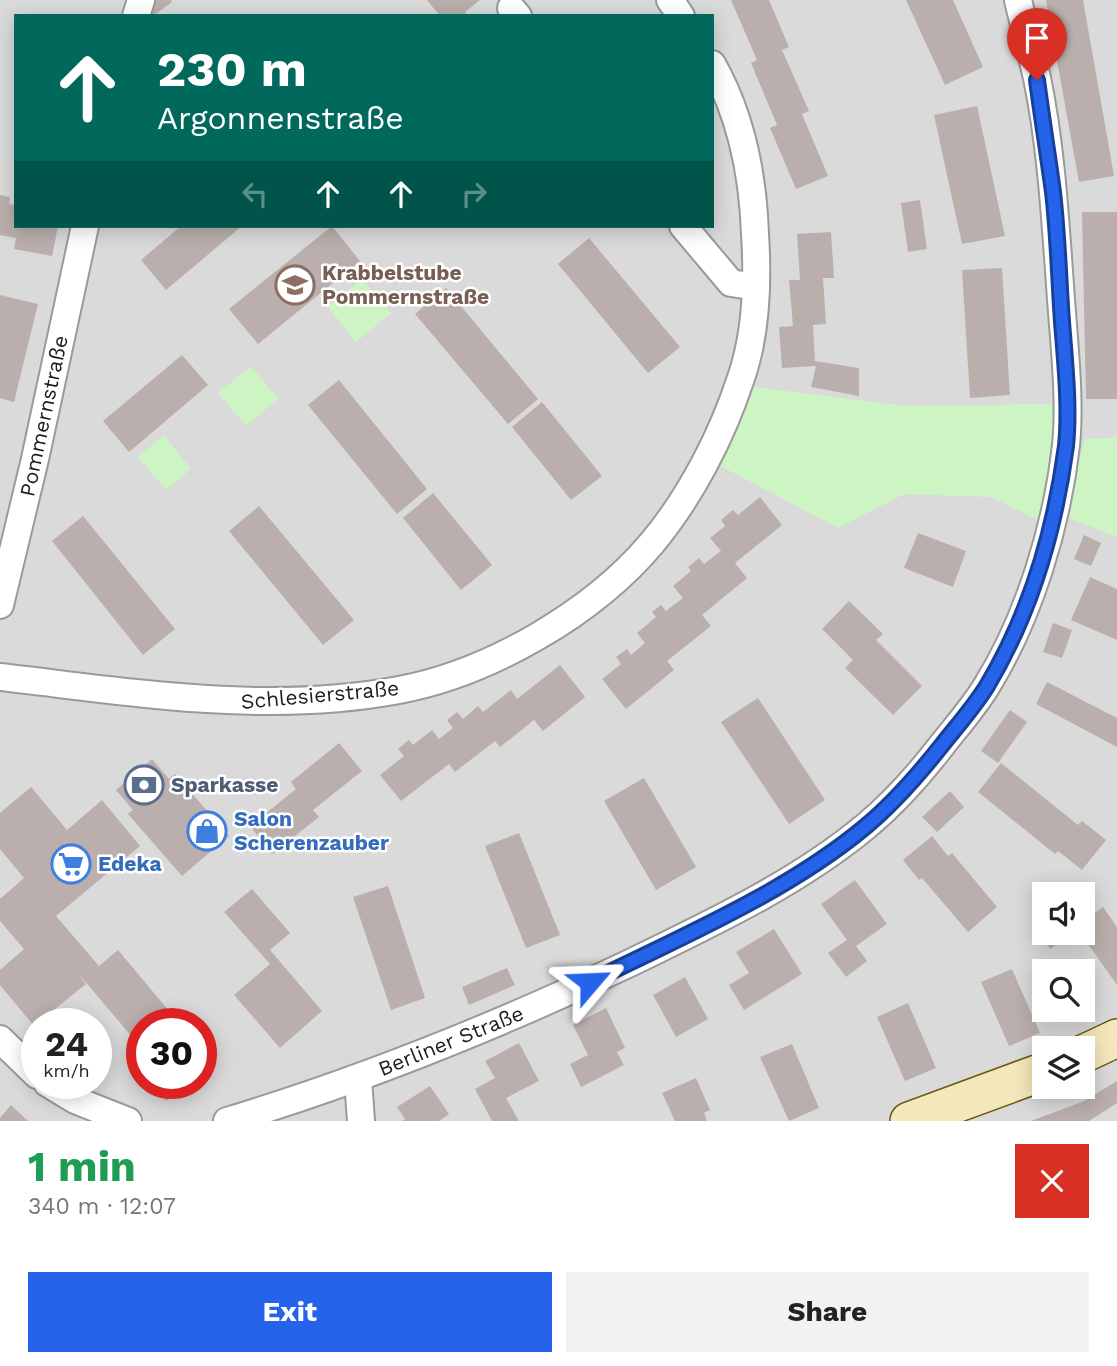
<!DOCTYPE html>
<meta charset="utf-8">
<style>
:root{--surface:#fff;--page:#f2f2f2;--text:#222;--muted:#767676;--accent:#2563eb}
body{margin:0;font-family:"Work Sans",sans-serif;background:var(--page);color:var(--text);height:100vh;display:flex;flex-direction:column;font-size:26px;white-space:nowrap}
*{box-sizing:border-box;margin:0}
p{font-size:23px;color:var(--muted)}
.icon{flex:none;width:38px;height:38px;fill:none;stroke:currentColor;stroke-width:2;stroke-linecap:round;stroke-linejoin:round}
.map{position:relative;height:1121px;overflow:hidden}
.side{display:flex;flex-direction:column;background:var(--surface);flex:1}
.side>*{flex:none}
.hud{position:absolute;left:14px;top:14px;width:700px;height:214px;border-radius:0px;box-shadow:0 4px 18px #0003;background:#00695c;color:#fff;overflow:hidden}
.fabs{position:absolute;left:1032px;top:882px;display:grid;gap:14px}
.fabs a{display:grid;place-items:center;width:63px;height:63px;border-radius:0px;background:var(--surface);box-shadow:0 4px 18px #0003;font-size:35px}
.speed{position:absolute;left:21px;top:1008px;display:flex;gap:14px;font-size:35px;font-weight:700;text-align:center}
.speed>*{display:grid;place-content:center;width:91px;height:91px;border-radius:50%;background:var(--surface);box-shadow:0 4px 18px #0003;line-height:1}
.speed small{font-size:18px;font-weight:400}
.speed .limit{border:10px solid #d22;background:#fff;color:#111}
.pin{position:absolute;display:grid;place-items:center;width:60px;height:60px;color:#fff;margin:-72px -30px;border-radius:50% 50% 50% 0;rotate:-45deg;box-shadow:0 0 7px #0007}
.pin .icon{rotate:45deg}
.me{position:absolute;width:77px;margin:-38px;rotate:64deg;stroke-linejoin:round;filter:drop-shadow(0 0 5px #0008)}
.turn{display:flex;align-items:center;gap:24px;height:147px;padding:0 28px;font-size:32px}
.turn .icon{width:91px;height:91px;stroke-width:2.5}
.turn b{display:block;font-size:49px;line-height:60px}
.lanes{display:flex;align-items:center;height:66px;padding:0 28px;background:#0003;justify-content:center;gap:35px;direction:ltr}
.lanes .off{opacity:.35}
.round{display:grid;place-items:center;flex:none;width:74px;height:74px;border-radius:0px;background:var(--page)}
.headline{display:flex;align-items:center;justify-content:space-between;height:119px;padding:0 28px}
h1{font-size:42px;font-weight:700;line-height:52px;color:#1e9e55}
.action{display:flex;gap:14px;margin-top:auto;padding:14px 28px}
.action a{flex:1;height:80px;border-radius:0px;background:var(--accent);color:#fff;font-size:28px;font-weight:700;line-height:80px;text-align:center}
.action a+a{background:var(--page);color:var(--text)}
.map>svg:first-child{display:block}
.residential{fill:#dbdada;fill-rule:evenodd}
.park{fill:#cdf4c3}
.parking{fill:#d9d9d9}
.building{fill:#baafad}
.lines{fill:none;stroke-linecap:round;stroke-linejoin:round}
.street-casing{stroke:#9a9a9a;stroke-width:30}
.secondary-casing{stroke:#6a5a0d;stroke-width:40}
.street{stroke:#fff;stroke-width:26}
.secondary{stroke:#f4e7bb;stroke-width:37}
.route-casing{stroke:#184099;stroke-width:18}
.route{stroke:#2563eb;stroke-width:12}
.labels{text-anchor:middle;stroke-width:5;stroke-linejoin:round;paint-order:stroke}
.education-label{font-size:21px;font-weight:bold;fill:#785e54;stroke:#fff;text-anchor:start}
.street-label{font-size:21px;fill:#1d1d1d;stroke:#fff}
.service-label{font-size:21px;font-weight:bold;fill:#4e5e75;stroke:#fff;text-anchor:start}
.shop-label{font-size:21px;font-weight:bold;fill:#366cbe;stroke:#fff;text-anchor:start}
</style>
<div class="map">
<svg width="1117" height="1121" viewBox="0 0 1117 1121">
<rect width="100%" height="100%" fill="#ede7e3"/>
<!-- residential -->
<path class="residential" d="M0,0H1117V1121H0ZM16,16H712V226H16ZM1045,894H1083V933H1045ZM1045,971H1083V1010H1045ZM37,1024H96V1083H37ZM142,1024H201V1083H142ZM1045,1048H1083V1087H1045Z"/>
<!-- park -->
<g class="park">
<path d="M362,279L391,313L356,342L328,307Z"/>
<path d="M251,366L278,399L246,426L218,393Z"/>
<path d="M738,385L905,406L1058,404L1042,522L991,497L904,494L838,528L713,462Z"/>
<path d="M1117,434V537L1069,518L1084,439L1111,438Z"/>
<path d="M164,435L191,469L166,490L138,457Z"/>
</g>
<!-- parking -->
<g class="parking">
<path d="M67,700L129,741L59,797L15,746Z"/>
<path d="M997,701L1010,710L981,751L968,742Z"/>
<path d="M203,712L250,717L291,766L239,808L181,737Z"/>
<path d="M89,1002L120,1040L96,1058V1024H60Z"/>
<path d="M384,1013L400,1056L232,1110L211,1045L252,1027L277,1057Z"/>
</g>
<!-- building -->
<g class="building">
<path d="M150,0H171L172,2L153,16L144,6Z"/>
<path d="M427,0H480L465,12L469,16H440Z"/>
<path d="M731,0H769L789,47L782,50L809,111L802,114L828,176L796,189L770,128L777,125L751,63L757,60Z"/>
<path d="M906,0H953L983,67L945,85Z"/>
<path d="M1046,0H1083L1114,176L1079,182Z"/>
<path d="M977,106L1005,236L962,244L934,115Z"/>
<path d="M0,195L10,197L9,204L16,205V226H58L52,256L14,249L16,238L0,235Z"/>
<path d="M920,200L927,249L908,252L901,203Z"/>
<path d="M1082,212H1117V399H1086Z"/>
<path d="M181,226H242L166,290L141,260Z"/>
<path d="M332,226L360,261L258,344L229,309Z"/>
<path d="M831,232L834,278H823L826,324L813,325L815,361L859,368V396L811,387L816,366L782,368L779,327L793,326L789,280H800L797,234Z"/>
<path d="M589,238L680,347L648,373L558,264Z"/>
<path d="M1002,268L1010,395L970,398L962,270Z"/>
<path d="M446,288L538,399L508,424L415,314Z"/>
<path d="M0,295L38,304L14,402L0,398Z"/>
<path d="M182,355L208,385L129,452L103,421Z"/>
<path d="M339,380L427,489L397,514L308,405Z"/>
<path d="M542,402L602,476L571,500L512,427Z"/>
<path d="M433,493L492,565L461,590L403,518Z"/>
<path d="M760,497L782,525L735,563L747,578L702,615L711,626L667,661L674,670L626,709L602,679L621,664L616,657L627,649L631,655L645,643L637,633L656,617L652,612L661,605L666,611L683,598L673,586L691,571L688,567L699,558L704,564L721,551L710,538L725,526L721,520L733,510L738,515Z"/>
<path d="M259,506L354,620L323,645L229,531Z"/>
<path d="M83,516L175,629L143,655L52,541Z"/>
<path d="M918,533L966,551L953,587L904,568Z"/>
<path d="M1084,535L1101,543L1091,566L1074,559Z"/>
<path d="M1090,577L1117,589V640L1071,620Z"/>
<path d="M849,601L883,634L876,640L922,686L893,715L845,668L853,660L822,629Z"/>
<path d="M1053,623L1072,630L1062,658L1043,652Z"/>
<path d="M560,665L585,697L543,731L534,720L500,747L495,741L455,772L449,764L401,801L380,775L404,756L398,749L409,740L413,745L432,730L439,739L453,728L447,720L457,712L463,719L478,706L483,712L511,690L517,699Z"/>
<path d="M1047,682L1117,718V747L1036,704Z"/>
<path d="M758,698L825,800L789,824L721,722Z"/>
<path d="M1010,710L1027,722L998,763L981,751Z"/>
<path d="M339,743L362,771L313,810L319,817L272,854L250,826L296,789L291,782Z"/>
<path d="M152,759L169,779L175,774L229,836L182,876L128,814L133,810L116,790Z"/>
<path d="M1001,763L1078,825L1082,821L1106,840L1082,870L1058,851L1055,854L978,792Z"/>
<path d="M644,778L696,867L656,890L604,801Z"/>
<path d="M31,787L67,830L102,800L140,846L56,916L99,966L118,950L180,1024H142V1072L126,1054L138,1044L78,973L86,984L34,1026L0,985V970L24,949L0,921V899L24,878L0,849V813Z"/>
<path d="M950,791L964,807L937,832L922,817Z"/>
<path d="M519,833L560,935L526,948L485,846Z"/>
<path d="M932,836L948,856L952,853L997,907L968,932L922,878L919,880L903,860Z"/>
<path d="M855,880L887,924L856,946L867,961L846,977L828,953L847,940L821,904Z"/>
<path d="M388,886L425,998L391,1010L353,897Z"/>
<path d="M252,889L290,933L270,950L322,1011L280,1048L234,995L270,964L224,912Z"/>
<path d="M1103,907L1117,927V985L1080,933H1083V921Z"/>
<path d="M1045,925V933H1072L1050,949L1037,931Z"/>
<path d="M774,929L802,974L744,1010L729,985L749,973L736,952Z"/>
<path d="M507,968L515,985L469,1005L462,987Z"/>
<path d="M1012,969L1040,1033L1009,1046L981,982Z"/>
<path d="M685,977L708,1019L676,1037L653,995Z"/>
<path d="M908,1003L936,1068L905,1081L877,1017Z"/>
<path d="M606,1008L625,1048L617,1052L624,1065L581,1087L570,1064L588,1055L573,1025Z"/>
<path d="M519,1043L539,1081L506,1098L519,1121H492L475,1089L495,1078L485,1061Z"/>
<path d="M792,1044L819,1108L789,1121L760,1057Z"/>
<path d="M201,1048L213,1062L201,1072Z"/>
<path d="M696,1078L710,1110L704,1113L707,1121H675L662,1093Z"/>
<path d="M1117,1081V1103L1089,1121H1031L1082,1102Z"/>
<path d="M151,1083H188L166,1101Z"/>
<path d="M430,1086L449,1114L439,1121H402L405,1119L397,1107Z"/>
<path d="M11,1105L28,1121H0V1118Z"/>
</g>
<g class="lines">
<!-- street casing -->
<g class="street-casing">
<g id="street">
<path d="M670,0L681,16"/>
<path d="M511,8L518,16"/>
<path d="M136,16L141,0"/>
<path d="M683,226L731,283L756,287"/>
<path d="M0,605L35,459L85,226"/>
<path d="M0,677C132,692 266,715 399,690C490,673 593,613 652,543C691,496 722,436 741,378C757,332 758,281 755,234C753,176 741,115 712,64"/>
<path d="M0,1039L37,1075"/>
<path d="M358,1079L361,1121"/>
<path d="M47,1083L75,1100L128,1121"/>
<path d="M227,1121C366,1079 499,1025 630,963C710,924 796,884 865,827C894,803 919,775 942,745C957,726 973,708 986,687C1029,618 1057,526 1066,445C1071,397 1063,334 1060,285C1055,216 1051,146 1037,78C1031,52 1024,26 1018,0"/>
</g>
</g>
<!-- secondary casing -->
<g class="secondary-casing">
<g id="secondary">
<path d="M1083,1054L1117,1038"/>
<path d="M909,1121L1045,1071"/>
</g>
</g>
<!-- street -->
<use href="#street" class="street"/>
<!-- secondary -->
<use href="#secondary" class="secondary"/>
</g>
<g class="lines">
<!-- route casing -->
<g class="route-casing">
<path id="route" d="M590,982C681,937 787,892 865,827C894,803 919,774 942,745C957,726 974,707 987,686C1030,614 1055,529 1066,446C1070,407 1065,361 1062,322C1059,279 1058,235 1053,192C1048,155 1042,118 1037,80"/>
</g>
<!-- route -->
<use href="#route" class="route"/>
</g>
<!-- icons -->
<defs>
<g id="school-ring" transform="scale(2.0125)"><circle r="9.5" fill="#fff" stroke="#8d6e63" stroke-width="1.5"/><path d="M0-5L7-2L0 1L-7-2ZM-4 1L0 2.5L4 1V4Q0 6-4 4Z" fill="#8d6e63"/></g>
<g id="bank-ring" transform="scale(2.0125)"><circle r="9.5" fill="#fff" stroke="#5c6f8a" stroke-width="1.5"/><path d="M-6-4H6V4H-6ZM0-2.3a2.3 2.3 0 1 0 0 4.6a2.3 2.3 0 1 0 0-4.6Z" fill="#5c6f8a"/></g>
<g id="shop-ring" transform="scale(2.0125)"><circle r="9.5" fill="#fff" stroke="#3f7fe0" stroke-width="1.5"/><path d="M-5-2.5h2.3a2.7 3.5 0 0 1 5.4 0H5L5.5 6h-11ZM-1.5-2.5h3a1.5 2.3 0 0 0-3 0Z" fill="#3f7fe0"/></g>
<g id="supermarket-ring" transform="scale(2.0125)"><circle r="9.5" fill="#fff" stroke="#3f7fe0" stroke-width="1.5"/><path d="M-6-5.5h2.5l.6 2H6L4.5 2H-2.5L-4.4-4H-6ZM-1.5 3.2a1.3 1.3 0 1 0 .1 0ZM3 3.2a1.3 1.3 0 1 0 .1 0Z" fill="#3f7fe0"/></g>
</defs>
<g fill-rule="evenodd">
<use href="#school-ring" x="295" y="285"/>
<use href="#bank-ring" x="144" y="785"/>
<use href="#shop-ring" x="207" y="831"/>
<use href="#supermarket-ring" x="71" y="864"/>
</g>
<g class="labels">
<!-- education labels -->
<g class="education-label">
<text x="322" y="280">Krabbelstube<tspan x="322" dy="24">Pommernstraße</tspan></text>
</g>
<!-- street labels -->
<g class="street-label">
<text transform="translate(44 416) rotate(-78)" y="7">Pommernstraße</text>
<text transform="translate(320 695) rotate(-5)" y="7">Schlesierstraße</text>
<text transform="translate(451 1041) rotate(-22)" y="7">Berliner Straße</text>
</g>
<!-- service labels -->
<g class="service-label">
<text x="171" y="792">Sparkasse</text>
</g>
<!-- shop labels -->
<g class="shop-label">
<text x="234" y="826">Salon<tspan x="234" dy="24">Scherenzauber</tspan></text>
<text x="98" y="871">Edeka</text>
</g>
</g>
</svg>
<div class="fabs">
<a><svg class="icon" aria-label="sound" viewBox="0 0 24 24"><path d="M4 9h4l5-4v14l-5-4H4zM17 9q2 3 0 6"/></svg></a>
<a><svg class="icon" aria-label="search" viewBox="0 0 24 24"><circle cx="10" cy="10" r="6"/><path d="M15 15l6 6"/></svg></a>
<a><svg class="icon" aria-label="layers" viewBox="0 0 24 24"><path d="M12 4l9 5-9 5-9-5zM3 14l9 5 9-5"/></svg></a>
</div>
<div class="speed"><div>24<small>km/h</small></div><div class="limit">30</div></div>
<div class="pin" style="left:1037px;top:80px;background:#d93025"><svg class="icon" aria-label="arrive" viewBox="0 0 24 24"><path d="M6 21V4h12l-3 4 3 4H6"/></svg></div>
<svg class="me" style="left:590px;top:982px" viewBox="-20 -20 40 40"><path d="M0-17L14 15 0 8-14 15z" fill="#2563eb" stroke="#fff" stroke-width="4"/></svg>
<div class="hud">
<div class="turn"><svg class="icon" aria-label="ahead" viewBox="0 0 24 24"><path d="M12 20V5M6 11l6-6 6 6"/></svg><div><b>230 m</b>Argonnenstraße</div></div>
<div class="lanes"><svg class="icon off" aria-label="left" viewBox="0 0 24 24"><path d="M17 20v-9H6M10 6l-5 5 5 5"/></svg><svg class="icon" aria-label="ahead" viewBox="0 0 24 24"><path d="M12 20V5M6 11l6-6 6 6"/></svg><svg class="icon" aria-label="ahead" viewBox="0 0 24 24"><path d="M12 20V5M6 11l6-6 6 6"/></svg><svg class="icon off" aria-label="right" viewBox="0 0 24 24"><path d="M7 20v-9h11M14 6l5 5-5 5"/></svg></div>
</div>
</div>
<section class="side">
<div class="headline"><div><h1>1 min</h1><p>340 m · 12:07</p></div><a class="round" style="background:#d93025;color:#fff"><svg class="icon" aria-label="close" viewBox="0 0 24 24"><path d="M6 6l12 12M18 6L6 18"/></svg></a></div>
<div class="action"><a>Exit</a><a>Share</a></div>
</section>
